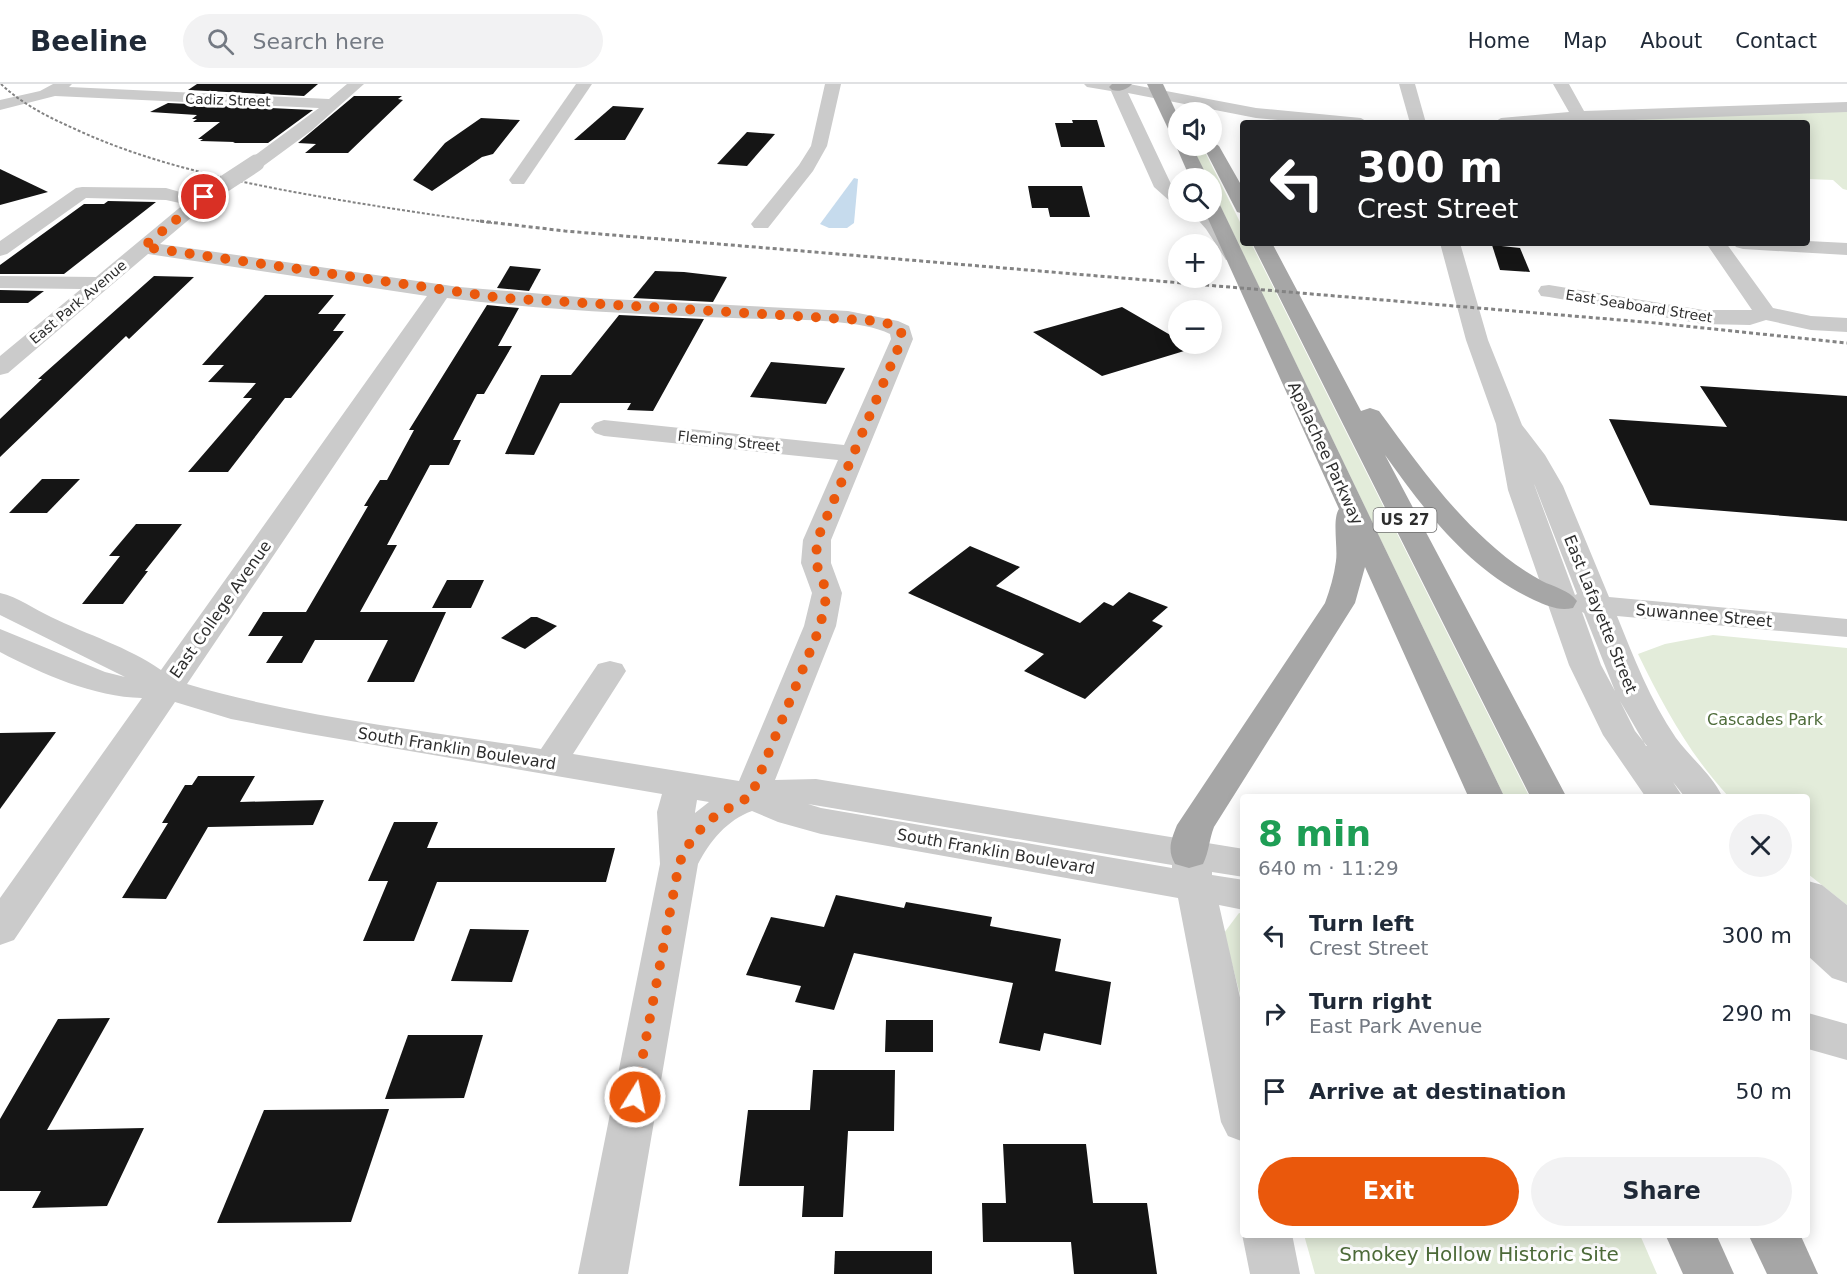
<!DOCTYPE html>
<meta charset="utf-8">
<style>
:root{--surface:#fff;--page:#f2f2f3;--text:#1f2937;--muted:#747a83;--line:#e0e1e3;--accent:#ea580c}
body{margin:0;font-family:"DejaVu Sans",sans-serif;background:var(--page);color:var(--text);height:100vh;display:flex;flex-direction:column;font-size:22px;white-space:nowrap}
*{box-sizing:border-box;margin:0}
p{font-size:20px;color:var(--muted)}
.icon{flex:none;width:33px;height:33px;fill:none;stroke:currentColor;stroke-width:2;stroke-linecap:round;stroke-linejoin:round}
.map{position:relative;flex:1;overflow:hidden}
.drawer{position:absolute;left:1240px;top:710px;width:570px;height:444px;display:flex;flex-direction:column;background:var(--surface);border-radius:6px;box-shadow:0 3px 15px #0003}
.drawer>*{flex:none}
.guide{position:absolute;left:1240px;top:36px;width:570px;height:126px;border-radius:6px;box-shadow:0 3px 15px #0003;background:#202124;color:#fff;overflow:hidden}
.fabs{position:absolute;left:1168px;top:18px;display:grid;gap:12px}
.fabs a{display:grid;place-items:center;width:54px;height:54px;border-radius:50%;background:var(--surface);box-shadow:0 3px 15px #0003;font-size:30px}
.pin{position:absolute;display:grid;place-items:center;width:51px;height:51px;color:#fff;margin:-26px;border:3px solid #fff;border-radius:50%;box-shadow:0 2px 6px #0007}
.me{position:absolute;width:66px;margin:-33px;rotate:10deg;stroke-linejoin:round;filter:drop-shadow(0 0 4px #0008)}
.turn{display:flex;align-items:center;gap:21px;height:126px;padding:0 18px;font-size:27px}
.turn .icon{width:78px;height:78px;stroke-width:2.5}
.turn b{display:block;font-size:42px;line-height:51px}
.round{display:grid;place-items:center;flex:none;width:63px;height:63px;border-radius:32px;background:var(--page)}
.head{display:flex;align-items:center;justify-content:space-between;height:102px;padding:0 18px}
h1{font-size:36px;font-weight:700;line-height:45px;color:#1e9e55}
.action{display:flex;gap:12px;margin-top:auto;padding:12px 18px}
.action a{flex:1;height:69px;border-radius:36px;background:var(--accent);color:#fff;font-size:24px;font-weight:700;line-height:69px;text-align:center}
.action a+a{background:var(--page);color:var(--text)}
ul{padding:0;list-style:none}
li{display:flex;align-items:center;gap:18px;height:78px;padding:0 18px}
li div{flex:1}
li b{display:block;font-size:22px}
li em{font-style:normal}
header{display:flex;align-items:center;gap:36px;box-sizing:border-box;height:84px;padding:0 30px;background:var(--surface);border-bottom:2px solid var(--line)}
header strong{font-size:28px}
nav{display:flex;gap:33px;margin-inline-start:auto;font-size:21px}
.search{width:420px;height:54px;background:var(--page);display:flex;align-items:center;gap:15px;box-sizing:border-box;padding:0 21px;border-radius:33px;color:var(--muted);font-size:22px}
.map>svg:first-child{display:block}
.green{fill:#e3ecda}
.water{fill:#c6dbed}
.building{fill:#151515}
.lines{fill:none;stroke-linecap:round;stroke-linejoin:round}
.minor{fill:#cbcbcb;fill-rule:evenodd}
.major{fill:#a6a6a6;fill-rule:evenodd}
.rail-far1{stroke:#838383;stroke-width:2;stroke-dasharray:3 2;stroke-linecap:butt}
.rail{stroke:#838383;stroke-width:3;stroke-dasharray:4 3;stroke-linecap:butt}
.minor-bridge{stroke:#cbcbcb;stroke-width:17}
.route{stroke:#ea580c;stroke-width:10;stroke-dasharray:0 18}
.labels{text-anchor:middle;stroke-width:6;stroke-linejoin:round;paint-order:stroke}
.far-street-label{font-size:14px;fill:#2e2e2e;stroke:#fff}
.shield{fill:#fff;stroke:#6d6d6d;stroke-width:1.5}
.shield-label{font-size:15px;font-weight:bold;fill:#2e2e2e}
.street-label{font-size:16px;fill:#2e2e2e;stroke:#fff}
.park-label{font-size:16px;fill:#4d6b39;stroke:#fff}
.near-park-label{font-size:20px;fill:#4d6b39;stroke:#fff}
</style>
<header>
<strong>Beeline</strong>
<div class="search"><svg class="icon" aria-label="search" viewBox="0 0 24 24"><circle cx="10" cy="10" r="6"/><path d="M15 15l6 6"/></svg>Search here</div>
<nav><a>Home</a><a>Map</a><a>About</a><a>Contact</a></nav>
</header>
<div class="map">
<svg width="1847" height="1190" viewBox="0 0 1847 1190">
<rect width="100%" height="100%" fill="#fff"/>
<!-- green -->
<g class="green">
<path d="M1847,27V106L1843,105L1833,96L1808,95V39H1544Z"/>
<path d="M1192,62H1202L1243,144L1244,159H1251L1529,712H1504L1212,105V94H1207Z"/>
<path d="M1713,551L1847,564V821L1808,790V712H1728C1688,668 1664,623 1638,570L1665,560Z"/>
<path d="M1239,829L1243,830V922L1224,849Z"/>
<path d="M1304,1151H1640L1657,1190H1315Z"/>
</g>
<!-- water -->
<path class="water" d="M854,94L858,95L854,139L847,144H829L820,140Z"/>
<!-- building -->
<g class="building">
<path d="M197,0H318L304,12L188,6Z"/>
<path d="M354,12H402L398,15L403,16L348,69H305L316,60L298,59Z"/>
<path d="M168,19L313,26L268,59H233L235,58L200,57L203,55H198L220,38H193L197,35H192L197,31L150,28Z"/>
<path d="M613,22L644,24L625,56H574Z"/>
<path d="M481,34L520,36L493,70L482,73L432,107L413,96L445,59Z"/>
<path d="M1072,36H1097L1105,63H1061L1055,39H1073Z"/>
<path d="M747,48L775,50L747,82L717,80Z"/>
<path d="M0,85L48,108L0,121Z"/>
<path d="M1028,102H1082L1090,133H1050L1048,124H1032Z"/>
<path d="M108,117L156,118L64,190H0V181L84,120H104Z"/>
<path d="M1492,161L1520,164L1530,188L1500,186Z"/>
<path d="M510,182L541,185L529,207L497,204Z"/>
<path d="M655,187L684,188L727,193L713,218L633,214Z"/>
<path d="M154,192L194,193L129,255L126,252L0,373V335L42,295H38Z"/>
<path d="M0,206L44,207L28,219H0Z"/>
<path d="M265,211H334L318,230H346L333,247H344L291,314H285L228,388H188L252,314H243L256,299L208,298L224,281H202Z"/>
<path d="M487,221L519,224L498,262H512L484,310H477L453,356H461L449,381H430L387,461H397L360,528H446L414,598H367L388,556H315L302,579H266L283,552H248L263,528H306L368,422H364L380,396H387L414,346H409Z"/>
<path d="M1122,223L1179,256V260H1185L1194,264L1102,292L1033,248Z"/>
<path d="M619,231L704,235L653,327L627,326L631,319H560L534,371L505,370L541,291H571Z"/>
<path d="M771,278L845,284L826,320L750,313Z"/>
<path d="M1700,302L1847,312V437L1650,421L1609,335L1727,343Z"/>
<path d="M42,395H80L47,429H9Z"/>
<path d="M136,440H182L145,487H148L123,520H82L120,472H109Z"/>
<path d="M970,462L1020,483L996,502L1080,539L1104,518L1113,522L1129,508L1168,523L1152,537L1163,542L1085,615L1024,587L1044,570L908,509Z"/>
<path d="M447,496H484L471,524H432Z"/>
<path d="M531,533H537L557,542L525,565L501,554Z"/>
<path d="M56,648L0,725V649Z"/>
<path d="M198,692H255L240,718L324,716L313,741L208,743L166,815L122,814L168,739H162L185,701H192Z"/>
<path d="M394,738H438L427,764H615L606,798H437L414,857H363L388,797H368Z"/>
<path d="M836,811L904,824L906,818L992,833L990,842L1061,855L1055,887L1111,898L1101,961L1044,949L1040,967L999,959L1013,899L854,869L834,926L795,918L801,902L746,891L771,833L824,843Z"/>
<path d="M470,845L529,846L512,898L451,897Z"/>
<path d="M110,934L47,1046L144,1044L107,1122L32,1124L41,1107H0V1035L58,935Z"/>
<path d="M886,936H933V968H885Z"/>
<path d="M408,951H483L464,1014L385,1015Z"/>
<path d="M813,986H895L894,1047H848L843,1133H802L804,1102H739L748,1026H810Z"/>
<path d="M389,1025L351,1138L217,1139L264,1026Z"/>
<path d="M1003,1060H1086L1093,1119H1147L1157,1190H1074L1071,1158H983L982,1119H1006Z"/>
<path d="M835,1167H932V1190H834Z"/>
</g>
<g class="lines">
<!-- minor -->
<g class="minor">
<path d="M53,0H72L69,3L329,15L347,0H364L311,47L262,83H250L247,79L250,75L319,24L55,12L0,26V16L40,7Z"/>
<path d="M576,0H592L524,100H512L509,96Z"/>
<path d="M825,0H841L827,62L813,87L768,144H754L751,140L799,81L811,62Z"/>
<path d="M1084,0H1129L1256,24L1361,34L1369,39H1310L1256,34L1128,9L1171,100L1179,106V121L1172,119L1154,103L1111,7L1087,3Z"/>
<path d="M1399,0H1415L1426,39H1410Z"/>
<path d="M1553,0H1569L1584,27L1847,18V28L1555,39H1493L1501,34L1569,28Z"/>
<path d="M82,103L166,104L194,112L204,107L211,109L213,113L211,117L160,160L459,203L591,214L848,227L898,237L909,242L913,255L831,456V479L842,509L836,542L775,696L816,695L1244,765V793L1212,788V791L1244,796V826L1219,821L1244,931V1058L1228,1052L1221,1038L1178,814L821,750L778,738L752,727C727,736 710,757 698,780L628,1190H578L660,780L657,728L662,710L304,649L231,635L175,618L14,856L0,861V814L142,614C94,613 42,590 0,568V545L105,588L125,593L0,531V509C18,513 34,525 51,533C88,551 128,563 161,586L427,212L148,170L8,289L0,291V272L81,205L0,204V192L96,193L184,120L166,116L86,114L7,170L0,172V157L76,104ZM447,214C542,226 637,230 733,234C773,236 856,233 890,250L891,255L844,361L604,336L595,339L591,344L595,349L604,352L838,376L803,456L801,479L812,509L804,542L739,697L573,670L626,587L622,580L610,577L598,580L541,665C423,646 302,634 187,600ZM697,716L709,718L695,729V728ZM808,720L1172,781V784L821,724Z"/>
<path d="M1191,128H1210L1221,138L1243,172L1240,176H1226L1206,145Z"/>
<path d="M1808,157L1847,159V171L1743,165L1736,163L1733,159H1808Z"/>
<path d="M1440,159H1460L1488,256L1522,341L1545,371L1563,402L1609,513L1847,535V553L1617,532C1634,574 1650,616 1676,654C1690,673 1712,691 1722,712H1684L1673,698L1682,712H1645L1603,651L1569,581L1508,406L1496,340L1466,256ZM1534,400L1535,402L1577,510L1575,511ZM1582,528L1584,529L1615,607L1601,581ZM1620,617L1646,662H1647L1635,647Z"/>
<path d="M1706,159H1726L1773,224L1811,232L1847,234V248L1811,246L1766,236L1750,241L1703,240L1549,213L1541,212L1538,207L1541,202L1549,201L1703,226H1752Z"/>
<path d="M1808,797L1822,801L1847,821V899L1832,894L1808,872Z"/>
<path d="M1808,929L1847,940V976L1808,965Z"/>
<path d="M1244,1147V1150H1292L1300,1190H1250L1242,1150Z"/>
</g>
<!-- major -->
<g class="major">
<path d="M1112,0H1132C1127,6 1119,8 1112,6L1109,3Z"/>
<path d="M1147,0H1163L1179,34V56L1171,51Z"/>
<path d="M1212,57L1219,62L1244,106V130L1237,128L1235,124L1203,62H1212Z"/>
<path d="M1178,58L1179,62H1192L1208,94H1190L1176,62Z"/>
<path d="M1212,117L1219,119L1221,123L1504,712H1468L1365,483L1355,519L1214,743C1209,756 1209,768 1203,780L1189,784L1175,780C1167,766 1171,756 1177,741L1325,519C1330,505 1334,492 1336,477C1338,464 1332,435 1339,425L1205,128H1212Z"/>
<path d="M1252,159H1272L1361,327L1370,324L1379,327C1412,372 1445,419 1487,457C1503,472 1522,486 1542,497C1554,503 1569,506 1577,517L1573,524C1558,527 1548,522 1534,516C1469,486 1425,427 1385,371L1566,712H1530Z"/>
<path d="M1665,1150H1716L1734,1190H1683Z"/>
<path d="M1748,1150H1800L1818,1190H1767Z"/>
</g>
<!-- rail-far1 -->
<path class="rail-far1" d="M1,0C22,20 48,33 75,45C144,77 219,94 294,108C360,120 426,130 492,139"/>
<!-- rail -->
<path class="rail" d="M480,137L565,147L1656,239L1847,259"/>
<!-- minor-bridge -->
<path class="minor-bridge" d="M204,113L256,79"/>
</g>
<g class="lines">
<!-- route -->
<path class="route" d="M204,113L143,163L502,214L876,237L895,241L901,247L902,255L817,456L816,479L827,509L820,543L751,712L718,730L704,741L686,764L679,780L635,1013"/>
</g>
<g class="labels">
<!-- far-street labels -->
<g class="far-street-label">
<text transform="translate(228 16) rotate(2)" y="5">Cadiz Street</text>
<text transform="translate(78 218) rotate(-40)" y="5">East Park Avenue</text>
<text transform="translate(1639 222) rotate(9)" y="5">East Seaboard Street</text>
<text transform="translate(729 357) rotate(6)" y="5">Fleming Street</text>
</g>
<!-- shield labels -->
<rect class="shield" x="1373.5" y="424" width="63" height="24" rx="4.5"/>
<g class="shield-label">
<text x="1405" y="441">US 27</text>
</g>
<!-- street labels -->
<g class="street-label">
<text transform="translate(1326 369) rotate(65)" y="6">Apalachee Parkway</text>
<text transform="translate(220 525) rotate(-55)" y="6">East College Avenue</text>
<text transform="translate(1601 530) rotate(68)" y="6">East Lafayette Street</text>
<text transform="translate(1704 531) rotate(5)" y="6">Suwannee Street</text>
<text transform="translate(457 664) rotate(9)" y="6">South Franklin Boulevard</text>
<text transform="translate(996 767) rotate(10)" y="6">South Franklin Boulevard</text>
</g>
<!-- park labels -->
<g class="park-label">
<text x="1765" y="641">Cascades Park</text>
</g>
<!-- near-park labels -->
<g class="near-park-label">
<text x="1479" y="1177">Smokey Hollow Historic Site</text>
</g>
</g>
</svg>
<div class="fabs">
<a><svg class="icon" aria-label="sound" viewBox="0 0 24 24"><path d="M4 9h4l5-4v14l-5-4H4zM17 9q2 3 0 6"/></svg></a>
<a><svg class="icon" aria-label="search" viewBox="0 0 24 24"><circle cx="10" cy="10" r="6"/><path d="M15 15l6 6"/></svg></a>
<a>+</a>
<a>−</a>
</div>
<div class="pin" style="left:204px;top:113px;background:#d93025"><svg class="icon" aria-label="arrive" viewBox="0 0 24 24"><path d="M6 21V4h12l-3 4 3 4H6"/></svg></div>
<svg class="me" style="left:635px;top:1013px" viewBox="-20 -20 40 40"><circle r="17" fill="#ea580c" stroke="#fff" stroke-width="3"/><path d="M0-11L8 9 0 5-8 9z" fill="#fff"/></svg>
<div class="guide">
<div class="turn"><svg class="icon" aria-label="left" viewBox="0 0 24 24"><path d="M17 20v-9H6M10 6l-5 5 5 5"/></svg><div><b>300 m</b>Crest Street</div></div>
</div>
<section class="drawer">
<div class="head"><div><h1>8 min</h1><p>640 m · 11:29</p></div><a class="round"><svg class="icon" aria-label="close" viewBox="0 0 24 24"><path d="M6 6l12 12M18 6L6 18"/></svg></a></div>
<ul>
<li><svg class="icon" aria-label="left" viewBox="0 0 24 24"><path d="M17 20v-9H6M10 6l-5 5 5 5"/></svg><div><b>Turn left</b><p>Crest Street</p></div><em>300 m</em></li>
<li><svg class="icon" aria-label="right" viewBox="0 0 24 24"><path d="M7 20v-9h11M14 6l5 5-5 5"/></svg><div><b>Turn right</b><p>East Park Avenue</p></div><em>290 m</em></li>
<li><svg class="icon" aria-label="arrive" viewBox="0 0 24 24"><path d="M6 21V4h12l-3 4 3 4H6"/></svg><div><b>Arrive at destination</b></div><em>50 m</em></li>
</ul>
<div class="action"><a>Exit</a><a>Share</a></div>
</section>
</div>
